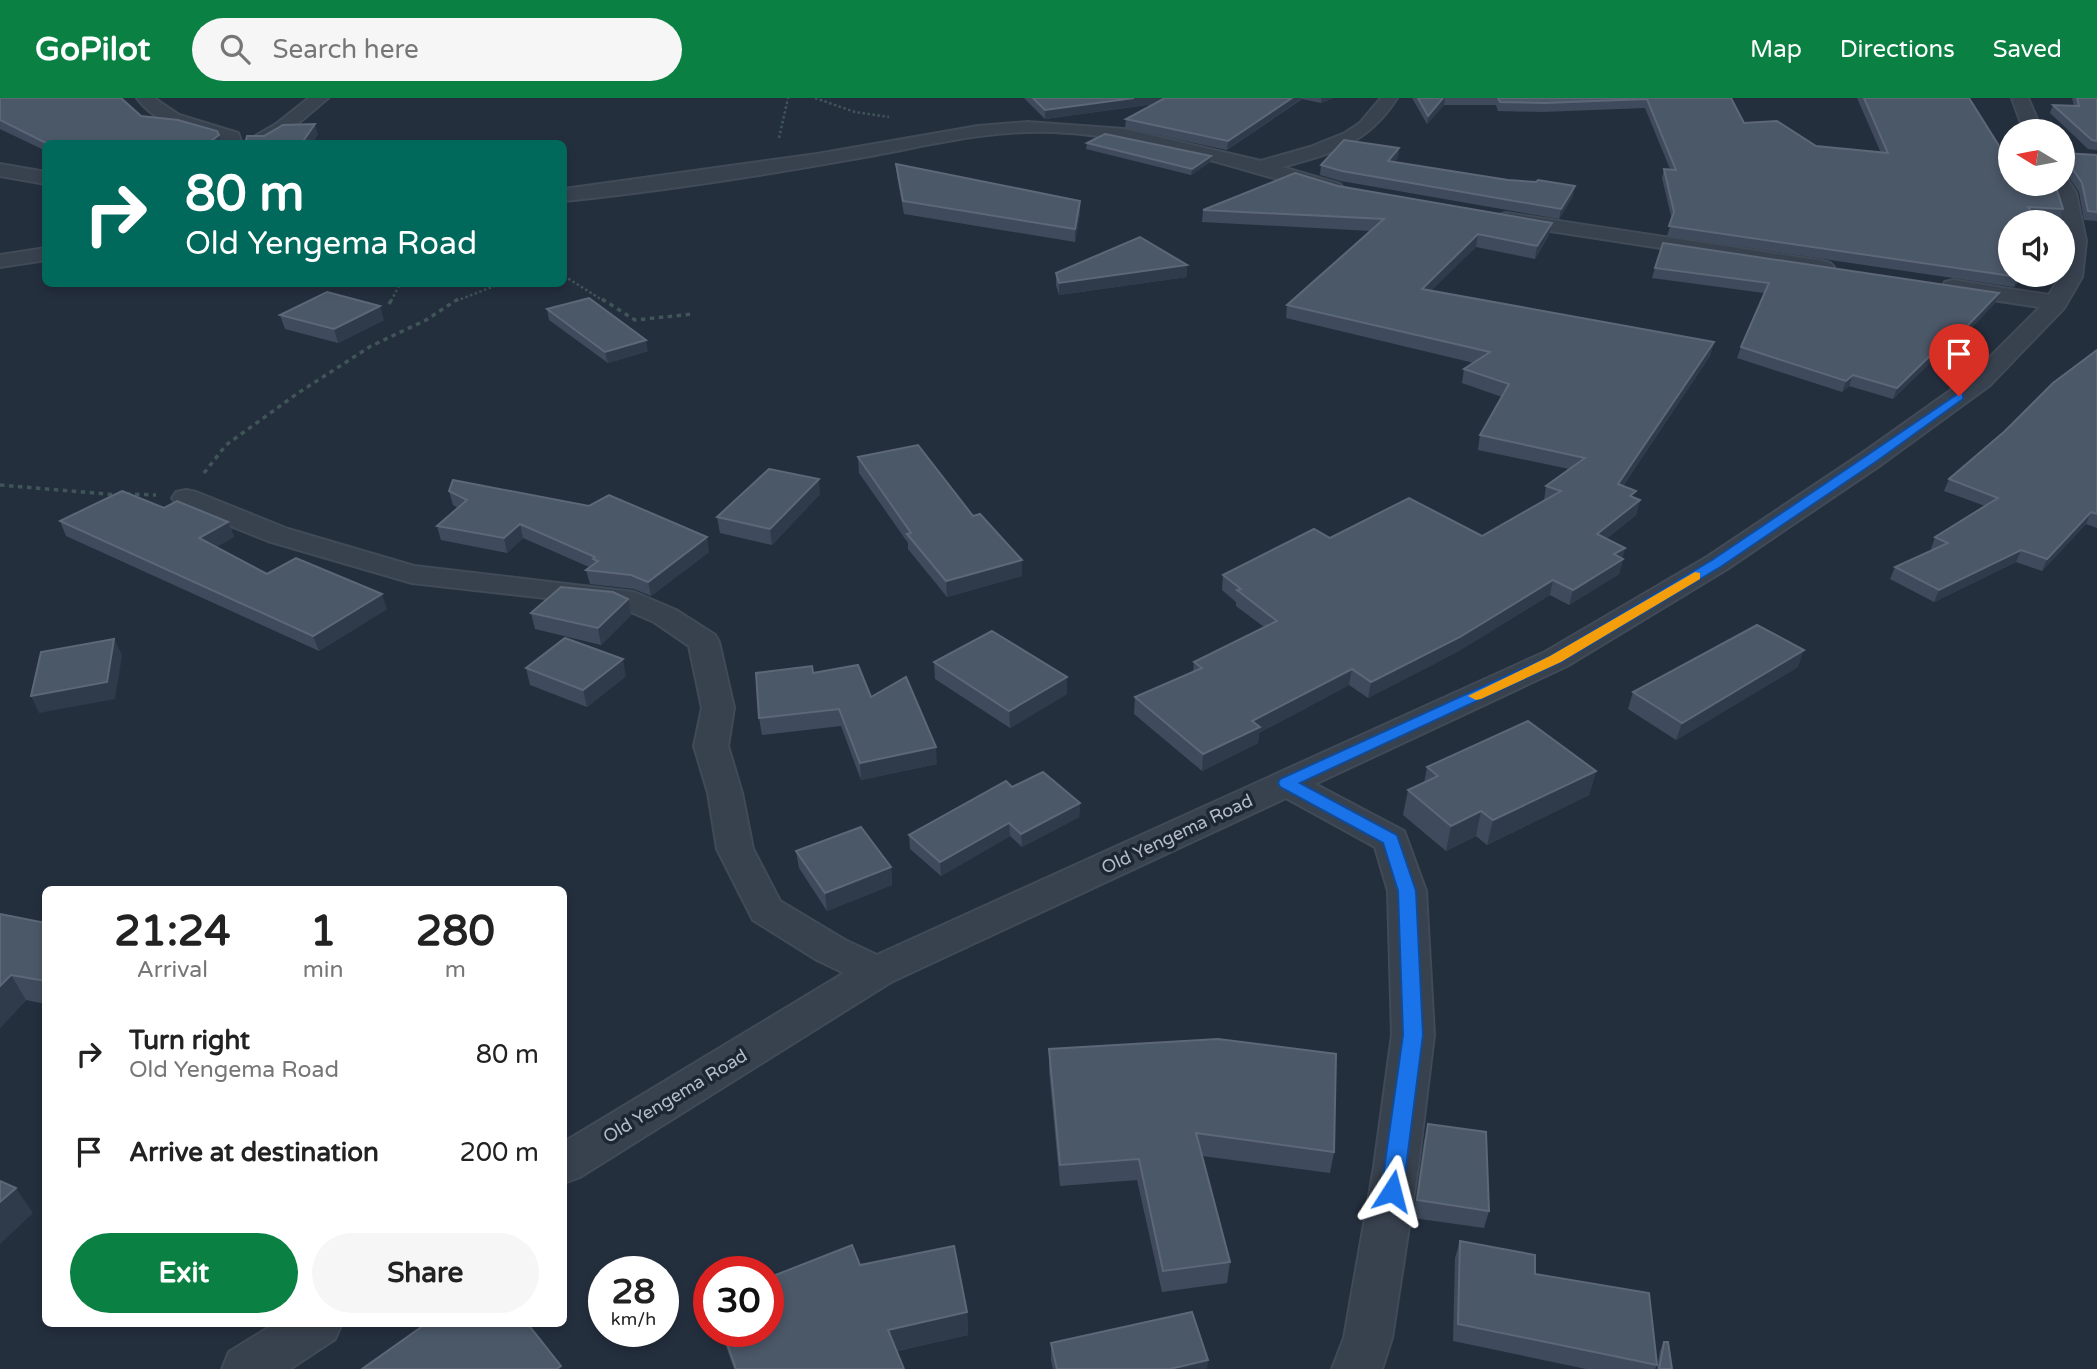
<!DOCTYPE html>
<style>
:root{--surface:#fff;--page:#f6f6f6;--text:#222;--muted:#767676;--accent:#0b8043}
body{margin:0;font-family:"Varela Round",sans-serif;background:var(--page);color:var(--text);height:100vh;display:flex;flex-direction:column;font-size:26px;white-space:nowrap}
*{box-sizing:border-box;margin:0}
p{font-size:23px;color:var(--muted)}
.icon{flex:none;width:38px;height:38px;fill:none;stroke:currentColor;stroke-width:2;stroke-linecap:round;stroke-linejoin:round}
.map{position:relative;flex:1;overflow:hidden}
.details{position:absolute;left:42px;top:788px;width:525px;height:441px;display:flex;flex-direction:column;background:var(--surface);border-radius:10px;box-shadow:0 4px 10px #0003}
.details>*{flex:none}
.top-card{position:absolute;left:42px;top:42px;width:525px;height:147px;border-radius:10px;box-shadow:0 4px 10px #0003;background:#00695c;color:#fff;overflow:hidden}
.needle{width:46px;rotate:280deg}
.controls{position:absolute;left:1998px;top:21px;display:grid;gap:14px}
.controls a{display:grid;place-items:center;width:77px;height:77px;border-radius:50%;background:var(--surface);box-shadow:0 4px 10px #0003;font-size:35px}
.speed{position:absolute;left:588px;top:1158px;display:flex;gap:14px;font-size:35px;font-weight:700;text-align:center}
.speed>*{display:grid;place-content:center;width:91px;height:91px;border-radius:50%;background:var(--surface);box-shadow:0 4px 10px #0003;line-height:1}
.speed small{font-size:18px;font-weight:400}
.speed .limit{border:10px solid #d22;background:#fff;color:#111}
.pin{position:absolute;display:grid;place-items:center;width:60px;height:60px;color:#fff;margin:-72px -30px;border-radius:50% 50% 50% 0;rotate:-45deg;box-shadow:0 0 7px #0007}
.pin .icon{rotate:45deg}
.me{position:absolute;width:77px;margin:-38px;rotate:9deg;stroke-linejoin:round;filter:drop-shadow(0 0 5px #0008)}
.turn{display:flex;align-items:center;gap:24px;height:147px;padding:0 28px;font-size:32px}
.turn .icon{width:91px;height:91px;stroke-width:2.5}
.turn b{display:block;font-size:49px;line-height:60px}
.eta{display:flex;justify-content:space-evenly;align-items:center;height:119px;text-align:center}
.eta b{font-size:42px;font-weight:700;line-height:49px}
.action{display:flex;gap:14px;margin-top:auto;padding:14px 28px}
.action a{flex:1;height:80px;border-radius:42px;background:var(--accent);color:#fff;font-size:28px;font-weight:700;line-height:80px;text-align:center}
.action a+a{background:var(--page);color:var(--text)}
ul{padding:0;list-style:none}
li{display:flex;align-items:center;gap:21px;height:98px;padding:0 28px}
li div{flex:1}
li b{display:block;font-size:26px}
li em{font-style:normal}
header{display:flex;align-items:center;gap:42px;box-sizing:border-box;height:98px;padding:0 35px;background:var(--accent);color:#fff}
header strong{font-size:33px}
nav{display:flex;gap:38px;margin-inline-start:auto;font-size:24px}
.search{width:490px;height:63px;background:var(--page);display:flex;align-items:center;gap:18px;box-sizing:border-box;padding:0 24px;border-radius:38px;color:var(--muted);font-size:26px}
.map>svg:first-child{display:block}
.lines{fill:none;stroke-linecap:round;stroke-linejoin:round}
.street-casing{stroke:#414a57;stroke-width:4}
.path-far1{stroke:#3f5557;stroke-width:2.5;stroke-dasharray:2.5 2.5;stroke-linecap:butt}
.path{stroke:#3f5557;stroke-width:3.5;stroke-dasharray:4.5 4.5;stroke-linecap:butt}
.street{fill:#38414e;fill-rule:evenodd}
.wall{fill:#3f4b5c}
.shaded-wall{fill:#2f3b4b}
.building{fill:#4b5868;stroke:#5c6777;stroke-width:2}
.route{fill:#1a73e8;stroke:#114b97;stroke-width:2}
.slow{fill:#f59e0b}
.labels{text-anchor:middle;stroke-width:7;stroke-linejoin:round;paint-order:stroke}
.street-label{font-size:18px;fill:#b4bcc9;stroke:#1d2633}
</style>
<header>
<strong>GoPilot</strong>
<div class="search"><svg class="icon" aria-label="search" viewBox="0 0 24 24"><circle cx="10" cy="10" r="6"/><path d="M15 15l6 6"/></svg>Search here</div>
<nav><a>Map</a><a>Directions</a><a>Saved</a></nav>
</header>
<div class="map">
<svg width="2097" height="1271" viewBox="0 0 2097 1271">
<rect width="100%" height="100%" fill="#242f3e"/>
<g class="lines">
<!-- street casing -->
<g class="street-casing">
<g id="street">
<path d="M137,0H154L179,17L238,35L242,46H224L223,42C192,32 157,28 137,0Z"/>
<path d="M309,0H328L288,34L266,46H242L276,26Z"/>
<path d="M1381,0H1397C1368,46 1331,56 1282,69L1340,86L1343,90L1340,94L1333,96C1240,73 1150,38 1053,34C985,31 919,50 853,61C758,78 660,93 564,103V91L817,56L978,28L1028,24L1124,31L1261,63L1310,49L1345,35L1360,25Z"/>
<path d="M2012,0H2028L2042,33H2024Z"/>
<path d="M0,66L46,74V86L0,78Z"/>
<path d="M2063,81L2068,82L2076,95L2086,143L2082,179L2064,210L1989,288L1882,366L1727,471L1567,568L1315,686L1404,733L1426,793L1434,937L1418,1069L1392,1240L1382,1271H1332L1344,1240L1374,1069L1392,937L1388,793L1375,749L1286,700L891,884L580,1079L564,1085V1044L844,875L817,862L753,822L717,751L708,695L694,648L702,610L689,548L654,524L617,508L412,485L268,443L176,406L172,400L176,394L186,392L196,394L288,431L414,468L634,494L676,512L715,537L719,544L734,610L728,648L742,695L753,751L780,803L845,842L877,857L1545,554L1707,459L1864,354L1971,278L2040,209L1953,196L1945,194L1942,189L1945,184L1953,182L2049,197L2061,177H2063C2063,145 2067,115 2051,86H2063Z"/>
<path d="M1506,115L1823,163L1830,165L1834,169L1830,173L1823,175L1499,125L1496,121L1499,117Z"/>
<path d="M46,150V162L0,169V157Z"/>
<path d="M276,1225H342L335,1241L290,1271H222L229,1254Z"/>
</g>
</g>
<!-- path-far1 -->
<g class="path-far1">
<path d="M815,0L855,14L889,19"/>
<path d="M779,40L788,0"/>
<path d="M564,178L604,203"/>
<path d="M391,203L400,186"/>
<path d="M456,203L500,186"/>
</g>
<!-- path -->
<g class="path">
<path d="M602,201L635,222L693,216"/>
<path d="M389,206L392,201"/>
<path d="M204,375L226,347L298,295L371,248L426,222L458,201"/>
<path d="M0,387L118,397"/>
<path d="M126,396L156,397"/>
</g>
<!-- street -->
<use href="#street" class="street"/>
</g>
<!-- wall -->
<g class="wall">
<path d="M0,0L141,18L222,46H46V53L0,31Z"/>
<path d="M1024,0H1333L1321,5L1302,1L1227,52L1125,30L1126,21L1154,6L1045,21Z"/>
<path d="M1412,0H1731L1744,25L1816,48L1881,55L1857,0H1969L2001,51L2063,111L2059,121L2035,119L2011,124L2021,177L2017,186L2014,189L1667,138L1672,122L1662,80L1664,71H1670L1645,10L1542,14L1498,13L1496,7H1444L1427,26Z"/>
<path d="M2072,0H2097V52L2088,51L2050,15L2053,7L2074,8Z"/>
<path d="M1087,45L1210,64L1191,77L1086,51Z"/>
<path d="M1399,50L1398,60L1394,64L1573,98L1559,121L1341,83L1320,77L1321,67Z"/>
<path d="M2063,55L2097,57V123L2084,122L2079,94L2069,79H2063Z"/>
<path d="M896,66L1080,115L1075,144L904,116L897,78Z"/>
<path d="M1338,88L1549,137L1535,161L1476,149L1431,192L1714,244L1710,258L1623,388L1634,400L1640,402L1636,417L1606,441L1623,461L1619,476L1569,507L1550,497L1457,554L1368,600L1349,587L1259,635L1258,645L1202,673L1134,616L1135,599L1193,574L1194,564L1264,529L1236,508V504L1222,492L1223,477L1330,440L1482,438L1544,403L1546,388L1569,371L1478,352L1480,337L1502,299L1462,285L1464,271L1474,265L1286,220L1287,207L1371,133L1202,124L1203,112Z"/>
<path d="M1187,167V179L1059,197L1056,187V175Z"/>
<path d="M1655,170L1999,195L1995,205L1942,261L1936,259L1893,301L1849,288L1842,294L1737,260L1741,249L1764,195L1652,180Z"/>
<path d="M547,211L648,253L608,265L549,222Z"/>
<path d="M280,217L384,222L338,245L285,231Z"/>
<path d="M2097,252V430L2086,426L2042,473L2016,464L1934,504L1890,481L1895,469L1932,452L1931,451L1935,439L1985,408L1944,393L1949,381Z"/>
<path d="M858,359L973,418L1022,478L947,499L908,451V445L859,375Z"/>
<path d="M449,393L709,454L651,498L634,491L590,486L586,472L589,469L523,440L507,455L441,442L437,428L458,410L453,407Z"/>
<path d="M820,396L772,447L720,435L717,419Z"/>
<path d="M164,410L228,424L234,439L216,449L267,476L387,511L319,553L66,438L60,423Z"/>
<path d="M531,515L631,517L601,547L535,531Z"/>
<path d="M934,564L1067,596L1010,630L935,581Z"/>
<path d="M1798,569L1676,642L1628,611L1633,594Z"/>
<path d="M526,570L626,578L587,609L530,587Z"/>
<path d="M813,575L871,599L937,666L861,682L841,628L762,637L759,620Z"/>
<path d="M1427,669L1596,673L1589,697L1487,747L1476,738L1446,753L1403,717L1408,692L1424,685Z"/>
<path d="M1012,689L1080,705L1079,719L1022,749L1010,738L941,778L910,751L909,737Z"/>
<path d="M796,753L891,769L892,787L827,813L799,770Z"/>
<path d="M0,816L46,825V906L26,902L0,930Z"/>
<path d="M1049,951L1334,1054L1330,1075L1202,1058L1230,1164L1227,1185L1162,1194L1137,1082L1060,1088L1049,972Z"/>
<path d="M1428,1026L1489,1113L1484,1130L1413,1120L1424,1043Z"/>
<path d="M1460,1143L1535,1176L1657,1267L1655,1271H1586L1453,1243L1455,1160Z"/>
<path d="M860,1167L967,1214L968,1237L897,1253L904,1271H734L721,1234H768Z"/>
<path d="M1664,1244L1672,1271H1657L1660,1253Z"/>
<path d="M1051,1245L1207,1271H1053L1051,1262Z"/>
</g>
<!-- shaded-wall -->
<g class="shaded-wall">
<path d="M1134,0H1175L1174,3L1045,21V12Z"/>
<path d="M1292,0H1302L1227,52L1228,43Z"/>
<path d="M1321,0H1333L1321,5Z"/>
<path d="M1443,0H1445L1444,7L1427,26L1428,18Z"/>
<path d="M315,26L318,37L312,46H301Z"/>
<path d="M219,37L222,46H207Z"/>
<path d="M1399,50L1398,60L1386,73L1388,63Z"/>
<path d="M1211,58L1210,64L1191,77L1192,71Z"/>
<path d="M1575,88L1573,98L1559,121L1561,111Z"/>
<path d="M1080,103V115L1075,144V131Z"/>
<path d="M1552,125L1549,137L1535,161L1537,148Z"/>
<path d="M1478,136L1476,149L1420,204L1422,191Z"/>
<path d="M1187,167V179L1059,197V185Z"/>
<path d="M2021,177L2017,186L2014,189L2018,179Z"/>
<path d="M1999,195L1995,205L1942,261L1946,250Z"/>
<path d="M380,208L384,222L338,245L334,231Z"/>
<path d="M646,242L648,253L608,265L605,254Z"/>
<path d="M1714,244L1710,258L1614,401L1618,386Z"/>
<path d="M1940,248L1936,259L1893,301L1897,290Z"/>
<path d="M1853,277L1849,288L1842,294L1846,283Z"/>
<path d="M819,381L820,396L772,447L770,431Z"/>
<path d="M1640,402L1636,417L1593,451L1597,436Z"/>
<path d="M2091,414L2086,426L2042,473L2047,461Z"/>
<path d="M228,424L234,439L205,455L199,440Z"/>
<path d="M520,426L523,440L507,455L504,440Z"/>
<path d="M707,439L709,454L651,498L648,484Z"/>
<path d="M1625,450L1619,476L1569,507L1573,492L1614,456Z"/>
<path d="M2021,452L2016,464L1934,504L1939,492Z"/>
<path d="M1022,462V478L947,499L946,483Z"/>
<path d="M1553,482L1550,497L1457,554L1368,600L1371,584Z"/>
<path d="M382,496L387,511L319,553L313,538Z"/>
<path d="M628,501L631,517L601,547L598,530Z"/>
<path d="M114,541L122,557L115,601L39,615L31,598Z"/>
<path d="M1804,552L1798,569L1676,642L1682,625Z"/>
<path d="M623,561L626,578L587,609L583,592Z"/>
<path d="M1352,571L1349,587L1259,635L1258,645L1202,673L1203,656L1252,623Z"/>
<path d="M1067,579V596L1010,630L1009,613Z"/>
<path d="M936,649L937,666L861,682L860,665Z"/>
<path d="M1596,673L1589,697L1487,747L1493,722Z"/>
<path d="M1080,705L1079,719L1022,749L1021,736Z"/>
<path d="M1481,713L1476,738L1446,753L1451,728Z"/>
<path d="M1009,725L1010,738L941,778L940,764Z"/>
<path d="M891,769L892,787L827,813L825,795Z"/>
<path d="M11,877L26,902L0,930V888Z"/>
<path d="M16,1090L33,1115L0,1146V1104Z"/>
<path d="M967,1214L968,1237L890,1254L888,1232Z"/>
<path d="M1208,1262L1207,1271H1170Z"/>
</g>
<!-- building -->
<g class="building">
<path d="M0,0H121L141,18L178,22L217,33L219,37L207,46H48L0,22Z"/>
<path d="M1033,0H1134L1045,12Z"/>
<path d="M1165,0H1292L1228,43L1126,21Z"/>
<path d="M1418,0H1443L1428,18Z"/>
<path d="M1498,0H1731L1744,25L1777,23L1816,48L1888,55L1864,0H1969L2001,51H2011V86H2055L2063,111L2028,109L2039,124H2011V177H2021L2018,179L1669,128L1674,114L1664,71L1676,72L1647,1L1544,5L1500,4Z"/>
<path d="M2077,0H2097V43L2092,42L2053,7L2079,8Z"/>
<path d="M315,26L301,46H245L247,38H264L283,27Z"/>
<path d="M1105,36L1211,58L1192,71L1087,45Z"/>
<path d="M1344,42L1399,50L1388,63L1508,82L1536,84L1538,82L1575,88L1561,111L1342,73L1321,67Z"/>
<path d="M2063,55L2097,57V114L2088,113L2082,85L2072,70H2065L2063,74Z"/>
<path d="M896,66L1080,103L1075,131L903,103Z"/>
<path d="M1295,75L1338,88L1552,125L1537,148L1478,136L1422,191L1714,244L1618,386L1636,393L1630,398L1640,402L1597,436L1625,450L1614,456L1623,461L1573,492L1553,482L1460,539L1371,584L1352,571L1252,623L1260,629L1203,656L1135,599L1202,570L1194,564L1277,523L1237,492L1241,491L1223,477L1314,431L1330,440L1409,400L1482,438L1561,393L1546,388L1585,360L1480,337L1509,286L1464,271L1490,254L1287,207L1384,121L1203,112Z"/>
<path d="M1140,139L1187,167L1059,185L1056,175Z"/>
<path d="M1663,145L1999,195L1946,250L1940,248L1897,290L1853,277L1846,283L1741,249L1769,185L1655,170Z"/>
<path d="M327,194L380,208L334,231L280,217Z"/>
<path d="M589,200L646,242L605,254L547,211Z"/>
<path d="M2097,252V416L2091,414L2047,461L2021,452L1939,492L1895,469L1948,445L1935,439L1998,400L1949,381L2005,333L2053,285Z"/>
<path d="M918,347L973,418L980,416L1022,462L946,483L907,436L911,435L858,359Z"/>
<path d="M769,371L819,381L770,431L717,419Z"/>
<path d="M453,382L589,408L609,397L707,439L648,484L631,477L586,472L598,463L593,461L595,459L520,426L504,440L437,428L467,402L449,393Z"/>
<path d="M122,393L164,410L177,403L228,424L199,440L267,476L296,460L382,496L313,538L60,423Z"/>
<path d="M561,489L613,494L628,501L598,530L531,515Z"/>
<path d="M1757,527L1804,552L1682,625L1633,594Z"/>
<path d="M992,533L1067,579L1009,613L934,564Z"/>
<path d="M565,540L623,561L583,592L526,570Z"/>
<path d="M114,541L107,584L31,598L41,554Z"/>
<path d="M858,567L871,599L906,579L936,649L860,665L839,611L759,620L756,575L812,568L813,575Z"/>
<path d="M1528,623L1596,673L1493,722L1481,713L1451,728L1408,692L1438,678L1427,669Z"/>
<path d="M1043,674L1080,705L1021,736L1009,725L940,764L909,737L1006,683L1012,689Z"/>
<path d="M861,729L891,769L825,795L796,753Z"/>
<path d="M0,816L46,825V883L11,877L0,888Z"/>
<path d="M1218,941L1336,956L1334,1054L1196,1035L1230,1164L1163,1173L1139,1061L1060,1067L1049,951Z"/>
<path d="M1428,1026L1486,1034L1489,1113L1417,1102Z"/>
<path d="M0,1083L16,1090L0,1104Z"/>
<path d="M1460,1143L1535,1157V1176L1649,1195L1657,1267L1458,1226Z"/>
<path d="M852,1147L860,1167L954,1148L967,1214L888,1232L904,1271H736L723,1234H768V1180Z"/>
<path d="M1192,1214L1208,1262L1170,1271H1057L1051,1245Z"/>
<path d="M427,1225H527L561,1268L557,1271H362Z"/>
<path d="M1664,1244H1668L1672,1271H1659Z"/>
</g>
<!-- route -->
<path class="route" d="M1959,295L1963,296V301L1877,363L1722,468L1561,564L1300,685L1397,737L1416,793L1423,937L1403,1093L1400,1100L1392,1102L1384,1100L1381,1093L1403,937L1398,793L1383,745L1280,689L1278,685L1280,681L1550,558L1712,462Z"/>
<!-- slow -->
<path class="slow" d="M1695,474L1700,475V481L1561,564L1481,601L1476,602L1468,598L1550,558Z"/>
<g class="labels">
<!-- street labels -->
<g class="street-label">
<text transform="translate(1177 736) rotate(-25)" y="6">Old Yengema Road</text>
<text transform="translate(675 998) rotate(-31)" y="6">Old Yengema Road</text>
</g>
</g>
</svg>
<div class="controls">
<a><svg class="needle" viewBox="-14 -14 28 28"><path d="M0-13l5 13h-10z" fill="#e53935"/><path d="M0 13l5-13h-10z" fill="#767676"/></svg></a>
<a><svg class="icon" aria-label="sound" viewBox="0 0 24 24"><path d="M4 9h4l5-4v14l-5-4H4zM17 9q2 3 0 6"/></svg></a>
</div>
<div class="speed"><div>28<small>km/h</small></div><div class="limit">30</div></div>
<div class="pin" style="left:1959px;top:298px;background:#d93025"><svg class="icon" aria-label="arrive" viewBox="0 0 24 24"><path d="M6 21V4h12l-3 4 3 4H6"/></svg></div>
<svg class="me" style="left:1392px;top:1093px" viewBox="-20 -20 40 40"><path d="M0-17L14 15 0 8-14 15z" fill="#1a73e8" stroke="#fff" stroke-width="4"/></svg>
<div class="top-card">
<div class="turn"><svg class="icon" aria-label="right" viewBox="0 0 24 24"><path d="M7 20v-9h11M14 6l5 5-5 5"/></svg><div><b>80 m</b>Old Yengema Road</div></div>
</div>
<section class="details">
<div class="eta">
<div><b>21:24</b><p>Arrival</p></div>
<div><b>1</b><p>min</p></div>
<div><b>280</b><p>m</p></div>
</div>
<ul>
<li><svg class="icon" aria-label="right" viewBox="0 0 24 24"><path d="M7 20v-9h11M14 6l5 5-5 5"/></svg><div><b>Turn right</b><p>Old Yengema Road</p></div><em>80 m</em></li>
<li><svg class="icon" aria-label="arrive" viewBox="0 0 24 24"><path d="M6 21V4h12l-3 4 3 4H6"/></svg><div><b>Arrive at destination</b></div><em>200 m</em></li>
</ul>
<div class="action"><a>Exit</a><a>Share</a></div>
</section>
</div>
